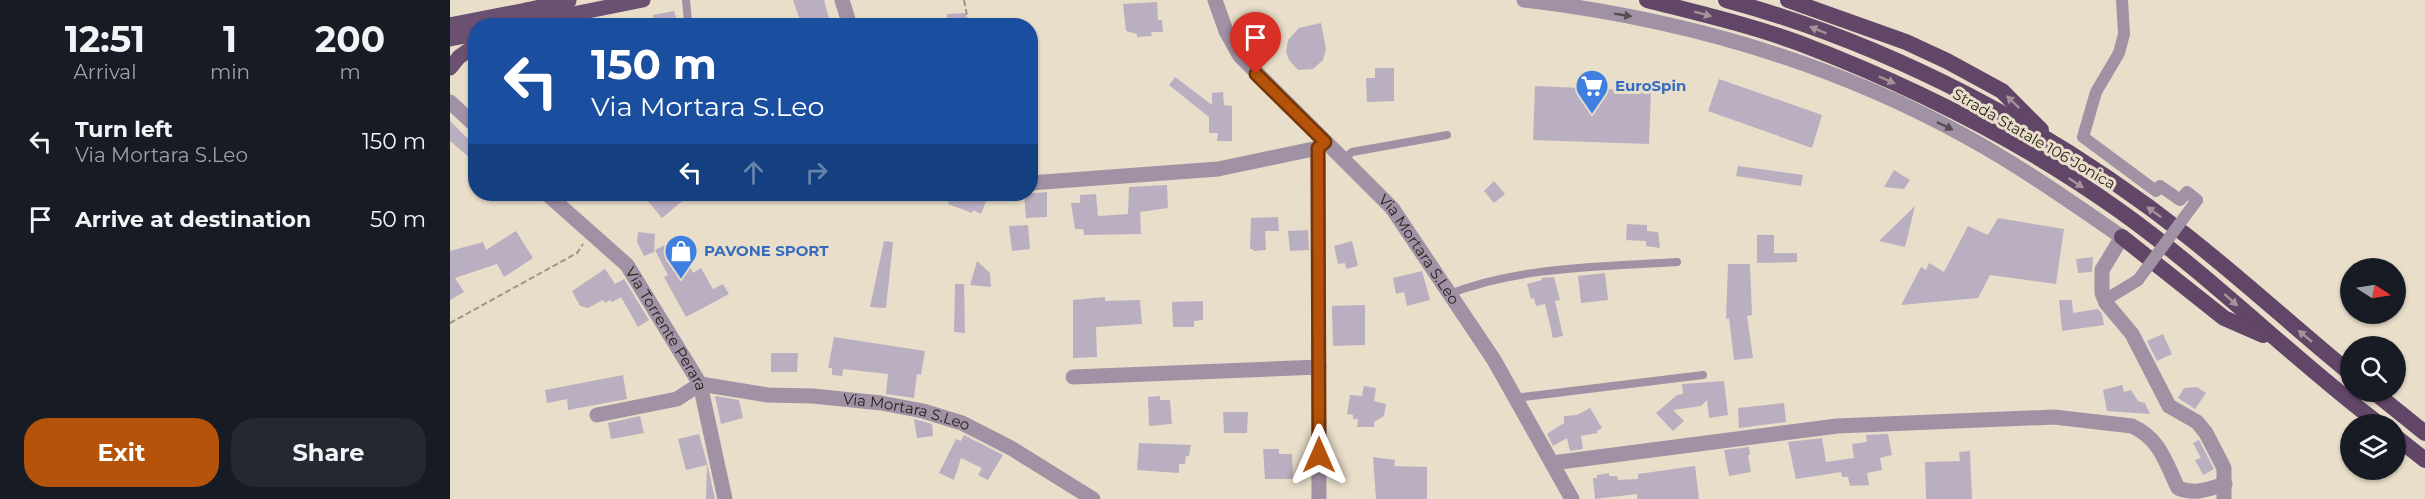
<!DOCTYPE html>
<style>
:root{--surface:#171b24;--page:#242831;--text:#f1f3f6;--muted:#9ea1a6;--accent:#b45309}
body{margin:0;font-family:Montserrat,sans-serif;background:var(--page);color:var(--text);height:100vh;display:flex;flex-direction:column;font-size:22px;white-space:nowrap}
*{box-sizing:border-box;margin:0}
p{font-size:20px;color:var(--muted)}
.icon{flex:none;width:33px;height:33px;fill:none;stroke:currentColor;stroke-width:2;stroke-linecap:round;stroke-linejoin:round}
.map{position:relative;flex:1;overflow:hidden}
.sheet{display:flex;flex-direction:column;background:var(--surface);width:450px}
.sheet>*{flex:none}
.hud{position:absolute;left:18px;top:18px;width:570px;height:183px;border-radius:24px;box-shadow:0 2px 4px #0004;background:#1a4fa0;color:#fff;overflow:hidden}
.needle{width:39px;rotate:102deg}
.controls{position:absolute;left:1890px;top:258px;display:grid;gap:12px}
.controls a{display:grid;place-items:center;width:66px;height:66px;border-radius:50%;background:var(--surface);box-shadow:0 2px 4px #0004;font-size:30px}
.pin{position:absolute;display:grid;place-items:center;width:51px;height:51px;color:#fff;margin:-62px -26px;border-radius:50% 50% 50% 0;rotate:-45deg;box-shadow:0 0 6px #0007}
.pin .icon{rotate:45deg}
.me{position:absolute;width:66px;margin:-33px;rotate:0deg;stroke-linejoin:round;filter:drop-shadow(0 0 4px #0008)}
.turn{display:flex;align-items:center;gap:21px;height:126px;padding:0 24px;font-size:27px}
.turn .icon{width:78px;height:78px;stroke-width:2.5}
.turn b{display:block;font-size:42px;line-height:51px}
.lanes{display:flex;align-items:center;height:57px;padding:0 24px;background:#0003;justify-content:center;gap:30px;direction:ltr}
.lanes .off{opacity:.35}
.eta{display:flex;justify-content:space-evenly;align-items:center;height:102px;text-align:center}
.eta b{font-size:36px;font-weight:700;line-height:42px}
.action{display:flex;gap:12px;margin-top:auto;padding:12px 24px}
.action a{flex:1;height:69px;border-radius:24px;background:var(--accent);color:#fff;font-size:24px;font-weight:700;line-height:69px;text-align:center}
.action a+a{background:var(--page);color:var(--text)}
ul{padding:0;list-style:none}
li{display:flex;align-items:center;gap:18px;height:78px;padding:0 24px}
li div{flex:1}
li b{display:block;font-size:22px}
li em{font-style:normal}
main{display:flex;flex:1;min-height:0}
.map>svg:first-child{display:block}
.building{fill:#baafc1}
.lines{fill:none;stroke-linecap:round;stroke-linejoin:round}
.path{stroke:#9e9687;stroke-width:2;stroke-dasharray:6 3;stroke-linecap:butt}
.service{stroke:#a091a4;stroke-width:8}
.pedestrian{stroke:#a091a4;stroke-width:12}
.minor{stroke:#a091a4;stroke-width:15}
.primary{stroke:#6b5171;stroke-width:15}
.trunk{stroke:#614668;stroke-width:16}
.pedestrian-bridge{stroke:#a091a4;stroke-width:12}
.primary-bridge{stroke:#6b5171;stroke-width:15}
.oneway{fill:#a59299}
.oneway2{fill:#564e51}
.route-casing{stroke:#753606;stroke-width:15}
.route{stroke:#b45309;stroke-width:10}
.labels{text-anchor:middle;stroke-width:6;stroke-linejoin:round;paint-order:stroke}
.shop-label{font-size:15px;font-weight:bold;fill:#366cbe;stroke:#e9deca;text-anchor:start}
.street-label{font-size:15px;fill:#25221a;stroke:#e9deca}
</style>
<main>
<section class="sheet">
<div class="eta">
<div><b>12:51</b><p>Arrival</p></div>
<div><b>1</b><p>min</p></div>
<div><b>200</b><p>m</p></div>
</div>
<ul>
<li><svg class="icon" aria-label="left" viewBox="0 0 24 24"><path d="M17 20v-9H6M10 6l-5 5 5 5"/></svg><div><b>Turn left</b><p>Via Mortara S.Leo</p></div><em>150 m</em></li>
<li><svg class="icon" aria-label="arrive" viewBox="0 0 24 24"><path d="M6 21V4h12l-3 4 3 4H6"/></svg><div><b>Arrive at destination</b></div><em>50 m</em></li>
</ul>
<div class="action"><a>Exit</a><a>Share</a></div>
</section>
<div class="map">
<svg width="1975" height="499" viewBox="0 0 1975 499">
<rect width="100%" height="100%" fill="#e9deca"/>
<!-- building -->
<g class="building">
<path d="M343,0H374L381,26H352Z"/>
<path d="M707,2L708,20H712L713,32H701L702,36L687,37V34L676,31L673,4Z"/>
<path d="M224,11L226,18L215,21L213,26H205L203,15Z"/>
<path d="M516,13L517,26H497V14Z"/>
<path d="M871,23L876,49L873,60L863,69L848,70L839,60L836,52L838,40L849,28Z"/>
<path d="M925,68H944V101L917,102L916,78H925Z"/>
<path d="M725,77L762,105V93L773,92L774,105L782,106V141H767L768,133H759V117L719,85Z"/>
<path d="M1269,79L1372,115L1362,148L1258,111Z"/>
<path d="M1085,86L1201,91L1199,144L1083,140Z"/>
<path d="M0,121L26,147V163L0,141Z"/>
<path d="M1288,166L1353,175L1351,186L1286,176Z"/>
<path d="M1444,170L1460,180L1454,189L1434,187Z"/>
<path d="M1044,181L1055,194L1044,203L1034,191Z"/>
<path d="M717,185L718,208L690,212L691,234L634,235L633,229H625L621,203H630V195L646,194L648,216L678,214L679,187Z"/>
<path d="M597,192V217L576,218L574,194Z"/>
<path d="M192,194H241L212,218Z"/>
<path d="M501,194H530L529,199L536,201L531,214L523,210L522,213L498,204Z"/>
<path d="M1465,206L1455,247L1429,241Z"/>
<path d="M828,217L829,231H815L816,250L803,251V249H800L801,218Z"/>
<path d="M1548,218L1614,229L1606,284L1540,275L1528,298L1451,305L1471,267L1476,270L1479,263L1494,272L1518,226L1538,235Z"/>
<path d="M1177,224L1197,225V231L1208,232L1210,248L1196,246V241L1176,240Z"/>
<path d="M578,225L580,249L562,251L559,226Z"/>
<path d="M858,230L859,250L840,251L838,231Z"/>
<path d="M66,231L83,258L54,277L47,264L5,278L14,292L0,300V251L33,242L36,250Z"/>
<path d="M188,232L205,234L204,252L194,256L187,242Z"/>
<path d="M1307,235H1324V253H1347V262L1307,263Z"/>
<path d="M225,240L243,273L251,268L263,289L273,284L279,294L236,317L214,277L218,275L205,250Z"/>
<path d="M434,241L443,242L436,308L420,307Z"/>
<path d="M902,241L908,266L896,269L895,263L888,264L884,246Z"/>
<path d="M1643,257L1642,272L1628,273L1626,259Z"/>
<path d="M527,261L540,273L541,287L520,285Z"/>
<path d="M1278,264H1300L1302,315L1297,316L1303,358L1284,360L1279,318L1276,319Z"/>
<path d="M155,269L165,284L174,279L199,320L188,327L171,297L162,302L160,300L155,303L153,300L138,308L130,306L122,291Z"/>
<path d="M972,271L980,300L957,306L954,292L946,294L943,278Z"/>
<path d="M1155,273L1158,300L1131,303L1128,276Z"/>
<path d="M1104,277L1110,300L1105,301L1113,336L1103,338L1095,304L1086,306L1084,298L1081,299L1077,284L1092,280L1091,278Z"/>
<path d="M505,284H514L515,333L504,332Z"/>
<path d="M655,297V301L690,300L692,324L646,327L647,357L623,358V300Z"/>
<path d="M1609,300H1622L1623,313L1648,309L1652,314L1654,325L1612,331Z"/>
<path d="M753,301V320L744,321V327H723L722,302Z"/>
<path d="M915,305V345L883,346L882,306Z"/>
<path d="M1713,334L1722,354L1707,361L1697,341Z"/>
<path d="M384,337L475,351L471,375L467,374L464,398L436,394L438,374L393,369L392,376L382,375V368H378Z"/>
<path d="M321,353H348L347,372H321Z"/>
<path d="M173,375L177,399L118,410L117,399L97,403L95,390Z"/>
<path d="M1274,381L1278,415L1259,418L1257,400L1251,406L1223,410L1234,421L1223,431L1206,413L1227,395L1233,394L1232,384Z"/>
<path d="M1672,385L1674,392L1681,390L1688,401L1695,403L1700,414L1657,411L1653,390Z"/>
<path d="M914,386L926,388L924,401L936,404L934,416L924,422V427H907L908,419H903V415L897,414L900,395L912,396Z"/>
<path d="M1747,387L1756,393L1745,409L1728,398L1734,388Z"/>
<path d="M265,396L289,400L293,418L271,424Z"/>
<path d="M710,396V400H720L722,424L699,426L698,397Z"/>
<path d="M1334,403L1336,422L1289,428L1288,408Z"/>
<path d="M1140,408L1152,428L1147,431L1148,433L1131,436L1133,449L1120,451L1117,438L1103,446L1097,434L1114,423V416L1127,415Z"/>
<path d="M773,412H798L797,433H774Z"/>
<path d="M190,416L194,433L161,439L158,423Z"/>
<path d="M464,419L482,424L483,436L467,438Z"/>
<path d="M249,434L257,463L265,499H256L257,465L236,470L228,439Z"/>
<path d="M1438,434L1442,455L1430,458L1432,470L1417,473L1419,485L1400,486L1398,477H1392L1391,472L1346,479L1338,442L1372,438L1376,462L1404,458L1402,444L1417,442L1416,435Z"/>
<path d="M514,435L553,455L538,480L528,475L532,468L511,458L504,480L489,473L506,439L511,441Z"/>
<path d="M1749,440L1764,469L1753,475L1745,460L1751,458L1743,443Z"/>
<path d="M689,443L741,445L739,456H736L735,464H729V473L687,470Z"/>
<path d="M1299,447L1300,455H1298L1301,472L1279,476L1274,450Z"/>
<path d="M813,449H829V454H842L843,479H815Z"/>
<path d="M1520,451L1522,499H1476L1475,462L1510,461L1509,452Z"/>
<path d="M923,457L945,460L944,466L977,467V499H926Z"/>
<path d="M1245,466L1249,499H1187V494L1145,499L1143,478H1147V475L1159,473V476H1167L1168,480L1188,479V474Z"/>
</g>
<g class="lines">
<!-- path -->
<g class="path">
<path d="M514,0L519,26"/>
<path d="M0,323L127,253L133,244"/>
</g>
<!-- service -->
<g class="service">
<path d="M123,14L141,26"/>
<path d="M219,26L238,22L236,0"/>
<path d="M893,160L902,152L997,135"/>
<path d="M999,294C1072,266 1150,267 1227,262"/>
<path d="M1065,398L1253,375"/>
</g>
<!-- pedestrian -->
<g class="pedestrian">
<path d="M1672,0L1674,34L1669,53L1646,92L1633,137L1706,191L1710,186L1730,200L1737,192L1747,200"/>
<path d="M1655,300L1688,280"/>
</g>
<!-- minor -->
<g class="minor">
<path d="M392,0L400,26"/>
<path id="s1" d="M765,0L776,31L790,56L942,208L1044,360L1122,499"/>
<path d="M1074,0C1228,18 1379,61 1515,136C1570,166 1621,202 1672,237L1652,270V293L1656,303L1682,334L1719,406L1747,422L1756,433L1774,468V499"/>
<path d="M0,102L26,126"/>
<path d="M580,183L768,169L868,148"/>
<path id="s2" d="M97,194L177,265L250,384L275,499"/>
<path d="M623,377L869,367"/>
<path id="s3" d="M147,415L227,399L250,384L318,395L363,396L431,403L473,411L512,423L561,448L643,499"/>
<path d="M1102,463L1387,426L1604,417L1682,426C1710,439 1715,461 1728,488C1745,495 1758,489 1775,484"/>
<path d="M869,499L868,148L875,142"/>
</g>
<!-- primary -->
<g class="primary">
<path d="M123,14L193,0"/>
<path d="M0,25L76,10"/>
<path d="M66,26L80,23"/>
<path d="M0,39L26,34"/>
<path d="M0,68L9,57L26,45"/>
</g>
<!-- trunk -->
<g class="trunk">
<path d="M1197,0C1248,13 1300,25 1349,43C1462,86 1572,141 1670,211C1761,276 1840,356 1929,424"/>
<path d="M1276,0C1442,45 1602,130 1737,236C1793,280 1845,328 1900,373"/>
<path d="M1338,0L1456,42L1497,61L1552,91L1591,130"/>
<path d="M1672,237L1774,318L1813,335"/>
<path d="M1924,392L1975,433"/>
<path d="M1946,437L1975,460"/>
</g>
<!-- pedestrian-bridge -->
<path class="pedestrian-bridge" d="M1688,280L1747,200"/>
<!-- primary-bridge -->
<g class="primary-bridge">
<path d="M76,10L119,1"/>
<path d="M80,23L123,14"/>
</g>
</g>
<!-- one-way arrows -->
<defs><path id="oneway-solid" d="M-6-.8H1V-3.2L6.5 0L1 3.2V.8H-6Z" transform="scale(1.5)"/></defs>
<g class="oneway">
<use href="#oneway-solid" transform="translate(1253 14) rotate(15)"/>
<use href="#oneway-solid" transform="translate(1368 30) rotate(-158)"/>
<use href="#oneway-solid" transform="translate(1437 80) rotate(24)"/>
<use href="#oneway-solid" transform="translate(1563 102) rotate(-136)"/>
<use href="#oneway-solid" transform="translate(1626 183) rotate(33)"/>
<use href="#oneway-solid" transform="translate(1704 212) rotate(-144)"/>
<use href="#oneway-solid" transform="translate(1781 300) rotate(42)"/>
<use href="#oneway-solid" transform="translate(1855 336) rotate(-140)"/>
</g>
<g class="oneway2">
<use href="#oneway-solid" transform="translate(1173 15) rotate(9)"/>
<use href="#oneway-solid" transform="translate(1495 126) rotate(26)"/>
</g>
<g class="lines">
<!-- route casing -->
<g class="route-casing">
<path id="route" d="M806,74L875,142L868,148L869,455"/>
</g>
<!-- route -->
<use href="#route" class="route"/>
</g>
<!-- icons -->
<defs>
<g id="supermarket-pin" transform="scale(1.725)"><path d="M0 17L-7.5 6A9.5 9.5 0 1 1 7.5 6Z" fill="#3f7fe0" stroke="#e9deca"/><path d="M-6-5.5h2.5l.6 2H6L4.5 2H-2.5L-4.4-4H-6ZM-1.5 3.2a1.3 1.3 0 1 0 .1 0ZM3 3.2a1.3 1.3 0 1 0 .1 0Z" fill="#fff"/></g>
<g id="shop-pin" transform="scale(1.725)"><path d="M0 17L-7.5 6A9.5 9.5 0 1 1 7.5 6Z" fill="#3f7fe0" stroke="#e9deca"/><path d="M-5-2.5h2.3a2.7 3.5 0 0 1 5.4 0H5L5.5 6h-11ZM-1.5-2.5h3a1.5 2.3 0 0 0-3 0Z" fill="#fff"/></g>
</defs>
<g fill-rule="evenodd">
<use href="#supermarket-pin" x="1142" y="86"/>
<use href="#shop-pin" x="231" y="251"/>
</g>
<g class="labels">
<!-- shop labels -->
<g class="shop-label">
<text x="1165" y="91">EuroSpin</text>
<text x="254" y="256">PAVONE SPORT</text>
</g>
<!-- street labels -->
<g class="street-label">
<text transform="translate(1584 139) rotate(30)" y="5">Strada Statale 106 Jonica</text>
<text dy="5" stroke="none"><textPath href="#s1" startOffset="326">Via Mortara S.Leo</textPath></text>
<text dy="5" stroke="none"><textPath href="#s2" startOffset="182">Via Torrente Perara</textPath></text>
<text dy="5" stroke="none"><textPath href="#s3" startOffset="318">Via Mortara S.Leo</textPath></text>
</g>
</g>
</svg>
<div class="controls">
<a><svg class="needle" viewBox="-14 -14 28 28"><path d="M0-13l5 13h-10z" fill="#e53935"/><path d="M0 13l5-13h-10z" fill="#9ea1a6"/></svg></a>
<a><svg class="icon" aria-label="search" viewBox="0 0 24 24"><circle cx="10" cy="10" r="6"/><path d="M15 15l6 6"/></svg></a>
<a><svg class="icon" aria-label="layers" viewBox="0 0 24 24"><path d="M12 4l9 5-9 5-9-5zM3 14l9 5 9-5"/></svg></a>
</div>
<div class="pin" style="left:806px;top:74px;background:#d93025"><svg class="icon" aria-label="arrive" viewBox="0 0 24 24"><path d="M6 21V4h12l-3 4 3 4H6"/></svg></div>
<svg class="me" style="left:869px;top:455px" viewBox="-20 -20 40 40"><path d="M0-17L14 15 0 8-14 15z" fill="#b45309" stroke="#fff" stroke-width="4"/></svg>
<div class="hud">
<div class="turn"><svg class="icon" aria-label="left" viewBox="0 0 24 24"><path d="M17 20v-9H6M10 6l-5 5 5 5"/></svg><div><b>150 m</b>Via Mortara S.Leo</div></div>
<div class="lanes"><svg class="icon" aria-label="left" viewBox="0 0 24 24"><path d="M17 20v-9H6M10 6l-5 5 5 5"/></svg><svg class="icon off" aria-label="ahead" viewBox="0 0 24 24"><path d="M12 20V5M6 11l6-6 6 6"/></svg><svg class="icon off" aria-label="right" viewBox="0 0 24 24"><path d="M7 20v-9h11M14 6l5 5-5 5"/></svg></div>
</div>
</div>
</main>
